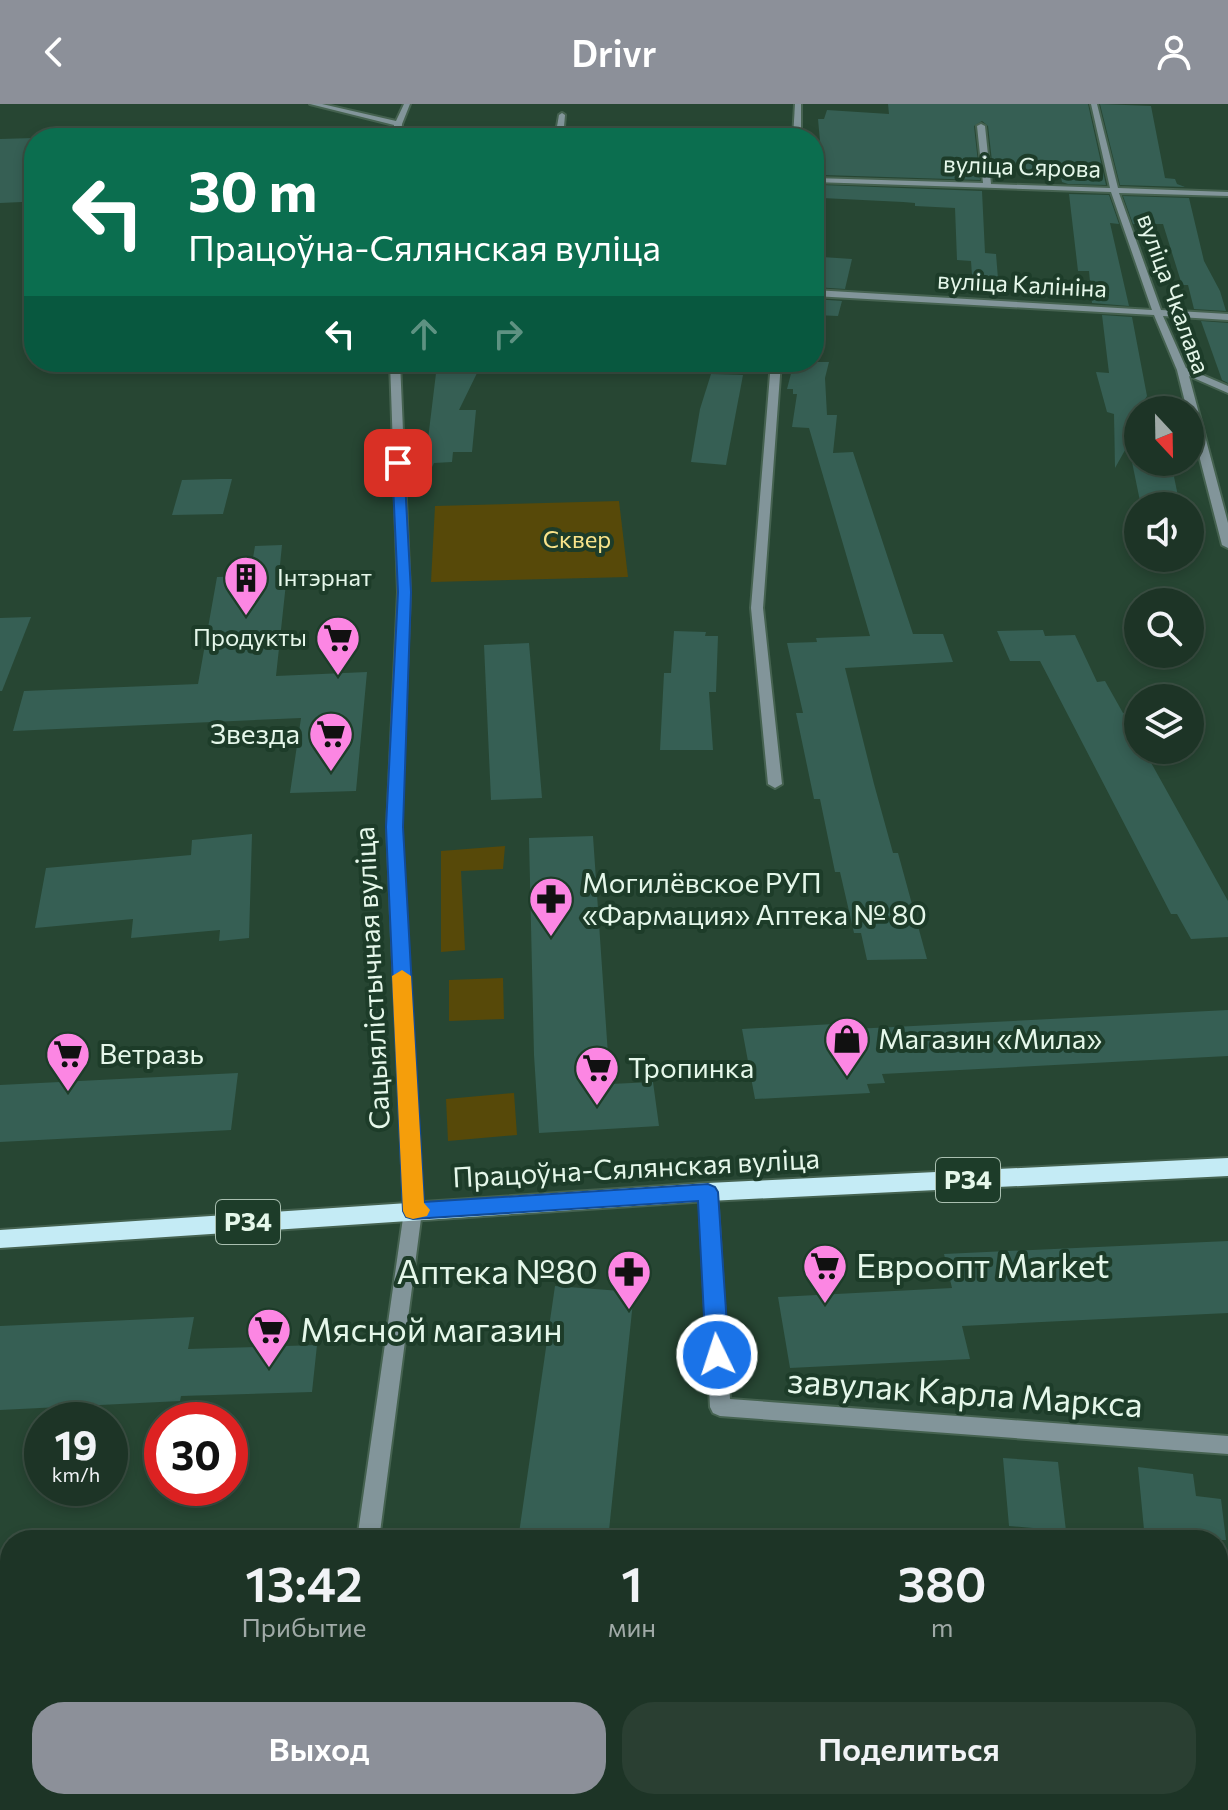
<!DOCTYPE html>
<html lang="ru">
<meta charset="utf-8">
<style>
:root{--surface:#1d3426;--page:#2a3f32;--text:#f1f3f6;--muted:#a0aaa7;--line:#3b4f43;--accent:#8c9099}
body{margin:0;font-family:Commissioner,sans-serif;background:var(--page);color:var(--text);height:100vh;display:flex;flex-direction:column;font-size:30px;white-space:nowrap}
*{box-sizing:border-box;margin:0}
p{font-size:26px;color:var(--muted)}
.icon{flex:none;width:44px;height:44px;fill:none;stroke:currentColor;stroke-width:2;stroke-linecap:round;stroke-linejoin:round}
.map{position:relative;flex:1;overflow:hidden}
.panel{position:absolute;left:0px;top:1426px;width:1228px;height:280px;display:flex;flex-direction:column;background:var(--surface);border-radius:32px 32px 0 0;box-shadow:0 4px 12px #0003,0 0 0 2px var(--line)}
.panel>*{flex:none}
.hud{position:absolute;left:24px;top:24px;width:800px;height:244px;border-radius:32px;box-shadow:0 4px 12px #0003,0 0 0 2px var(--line);background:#0b6e4f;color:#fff;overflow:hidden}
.needle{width:52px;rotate:158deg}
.fabs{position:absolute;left:1124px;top:292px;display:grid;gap:16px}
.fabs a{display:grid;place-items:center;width:80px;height:80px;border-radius:50%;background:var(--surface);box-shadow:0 4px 12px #0003,0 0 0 2px var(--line);font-size:40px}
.speed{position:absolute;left:24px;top:1298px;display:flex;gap:16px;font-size:40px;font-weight:700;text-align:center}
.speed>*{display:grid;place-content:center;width:104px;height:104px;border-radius:50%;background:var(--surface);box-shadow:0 4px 12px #0003,0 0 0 2px var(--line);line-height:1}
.speed small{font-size:20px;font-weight:400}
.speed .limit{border:12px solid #d22;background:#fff;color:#111}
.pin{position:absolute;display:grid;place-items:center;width:68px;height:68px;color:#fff;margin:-34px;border-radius:16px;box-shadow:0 4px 12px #0006}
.me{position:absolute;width:88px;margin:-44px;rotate:356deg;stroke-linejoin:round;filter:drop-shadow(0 0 6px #0008)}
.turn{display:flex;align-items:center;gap:28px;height:168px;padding:0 32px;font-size:36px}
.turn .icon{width:104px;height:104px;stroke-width:2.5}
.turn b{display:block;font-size:56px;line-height:68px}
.lanes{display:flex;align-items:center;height:76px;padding:0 32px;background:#0003;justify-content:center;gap:40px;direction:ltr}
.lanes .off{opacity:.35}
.eta{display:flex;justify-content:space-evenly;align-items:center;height:136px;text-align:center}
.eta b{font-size:48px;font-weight:600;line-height:56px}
.cta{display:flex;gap:16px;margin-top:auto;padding:16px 32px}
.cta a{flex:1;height:92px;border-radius:32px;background:var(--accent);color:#fff;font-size:32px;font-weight:600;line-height:92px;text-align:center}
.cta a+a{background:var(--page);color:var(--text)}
header{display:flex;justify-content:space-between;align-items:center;height:104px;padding:0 32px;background:var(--accent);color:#fff;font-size:36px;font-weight:600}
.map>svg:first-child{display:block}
.green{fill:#574909}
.building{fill:#365f54}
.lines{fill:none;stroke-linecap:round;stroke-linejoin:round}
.minor-casing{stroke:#456250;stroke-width:4}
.primary-casing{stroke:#456250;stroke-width:4}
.minor{fill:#82959a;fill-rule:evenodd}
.primary{fill:#c4ebf5;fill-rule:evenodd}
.route{fill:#1a73e8;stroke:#114b97;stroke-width:2}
.slow{fill:#f59e0b}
.labels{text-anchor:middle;stroke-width:8;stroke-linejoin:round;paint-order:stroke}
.far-street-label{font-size:24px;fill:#e5f7ea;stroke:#1d3c29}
.far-park-label{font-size:24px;fill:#f9e38a;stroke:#1d3c29}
.far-poi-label{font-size:24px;fill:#e5f7ea;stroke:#1d3c29;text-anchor:start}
.shield{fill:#1d3c29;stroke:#a9bfb0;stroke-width:2}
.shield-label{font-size:26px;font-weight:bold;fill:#e5f7ea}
.poi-label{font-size:28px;fill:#e5f7ea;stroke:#1d3c29;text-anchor:start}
.street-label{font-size:28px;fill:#e5f7ea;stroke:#1d3c29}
.near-poi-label{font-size:34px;fill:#e5f7ea;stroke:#1d3c29;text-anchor:start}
.near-street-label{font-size:34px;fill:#e5f7ea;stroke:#1d3c29}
</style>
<header><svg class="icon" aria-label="back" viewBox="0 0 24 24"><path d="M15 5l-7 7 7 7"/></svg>Drivr<svg class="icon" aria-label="person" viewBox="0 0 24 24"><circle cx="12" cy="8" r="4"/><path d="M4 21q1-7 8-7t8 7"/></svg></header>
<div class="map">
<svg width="1228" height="1706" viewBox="0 0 1228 1706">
<rect width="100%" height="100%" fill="#274633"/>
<!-- green -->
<g class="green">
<path d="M619,397L628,473L431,478L435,402Z"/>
<path d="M505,742L503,765L461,767L465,846L441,848V747Z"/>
<path d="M503,874L504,915L449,917V876Z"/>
<path d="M514,989L517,1031L448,1037L446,995Z"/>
</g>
<!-- building -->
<g class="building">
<path d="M888,0H1088L1106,81L1068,80L1062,78L1060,68L993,66L988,22L982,17L974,22L980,76L823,71L818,15H824L827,6L889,10Z"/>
<path d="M1100,0L1151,2L1165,74L1175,75L1177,80L1185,83L1120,81Z"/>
<path d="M34,34V76L22,98L0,99V35Z"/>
<path d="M822,81L982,87L985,149L996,150L999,187L973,186L971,157L957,156L955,104L915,102V99L903,98L822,94Z"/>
<path d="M1069,90L1109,91L1119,120L1110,119L1129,202L1092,199L1089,167H1078Z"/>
<path d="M1123,92L1189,94L1204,157L1220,187L1226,207L1194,205L1188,181H1182L1163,120H1133Z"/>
<path d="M822,153L852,155L845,185L814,183Z"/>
<path d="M814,195L842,197L838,212L814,211Z"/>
<path d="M1102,211L1132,213L1147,292L1140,303L1149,305L1138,306V323L1115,364L1114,310L1107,308L1096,268L1109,269Z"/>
<path d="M1201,217L1228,219V279L1222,276Z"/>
<path d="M794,258H829L825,274L827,311H837L833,349L853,348L913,530H943L953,558L845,564L874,680L893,749H898L927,855L867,856L861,829H854L840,768H835L820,695H814L796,609H803L787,539L817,538L816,534L870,532L809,324L792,323L797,290H793V285H787Z"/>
<path d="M437,261L472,263L470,267H478L459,306H476L472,348H453L452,358L434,359L429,369L424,368Z"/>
<path d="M711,270L743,271L726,361L691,358L700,305Z"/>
<path d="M1132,358H1171L1180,402H1141Z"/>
<path d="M220,375H232L223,410L172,411L182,376Z"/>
<path d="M282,441L279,471L287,470L276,572L367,568L356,687L290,689L301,614L13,627L24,587L198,580L217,473L250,472L255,442Z"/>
<path d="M31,513L2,587H0V514Z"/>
<path d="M1043,526L1045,532L1075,531L1097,578L1105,577L1123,609H1126L1138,629V646H1148L1152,654L1149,655L1228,797V833L1191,835L1177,810H1171L1040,557H1010L997,527Z"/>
<path d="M674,527L706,528L705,532H718L716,588H709L713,646H660L664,569H671Z"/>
<path d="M529,539L542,694L491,696L484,541Z"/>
<path d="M252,730L249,834L219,837L220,826L131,834L133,815L35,824L46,764L191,751L192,736Z"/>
<path d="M593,732L610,980L653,978L659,1022L539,1029L534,951L529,734Z"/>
<path d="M1228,906V952L882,970L885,979L867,980L870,989L755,995L742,925L852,919L853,925Z"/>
<path d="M238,969L231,1026L0,1038V981Z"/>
<path d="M1228,1137V1209L962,1222L970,1255L790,1264L778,1193L952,1184L944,1150Z"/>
<path d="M555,1182L634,1188L608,1436H518Z"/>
<path d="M194,1213L188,1245L317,1241L312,1288L181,1292L180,1297L0,1306V1222Z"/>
<path d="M1003,1354L1058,1358L1066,1427L1009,1422Z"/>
<path d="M1138,1363L1193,1370L1196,1392L1221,1395L1226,1436H1145Z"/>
</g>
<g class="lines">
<!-- minor casing -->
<g class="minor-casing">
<g id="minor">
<path d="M310,0H322L396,17L404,0H410L402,20L401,34H393L394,21Z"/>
<path d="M795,0H801V34H793Z"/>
<path d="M1091,0H1097L1118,84L1228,88V92L1119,89L1161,206L1228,210V216L1163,212L1186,264L1228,282V289L1189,272L1228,419V444L1222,441L1190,316V306H1187L1177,266L1154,211L814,192V186L1152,206L1111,88L814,78V74L983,79L977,22L981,20L985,22L991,80L1110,84Z"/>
<path d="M562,9L565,11L563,34H555L559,11Z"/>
<path d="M390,258H400L410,488L401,723L422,1107L379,1436H357L404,1107L387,723L398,488Z"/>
<path d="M567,258H595C589,263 573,263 567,258Z"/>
<path d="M771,258H781L763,504L782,680L775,684L768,680L751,504Z"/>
<path d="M708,1081L715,1083L717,1088L730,1295L1228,1332V1350L720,1312L713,1309L710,1303L699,1088L701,1083Z"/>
<path d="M1218,1691H1228V1706H980L973,1696H1218Z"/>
<path d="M318,1696H344L341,1706H315Z"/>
</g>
</g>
<!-- primary casing -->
<g class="primary-casing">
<path id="primary" d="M1228,1054V1072L708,1097L0,1144V1126L708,1079Z"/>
</g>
<!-- minor -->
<use href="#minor" class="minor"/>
<!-- primary -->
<use href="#primary" class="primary"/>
</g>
<!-- route -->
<path class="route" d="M398,355L404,359L411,488L403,723L424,1098L708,1080L715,1083L718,1088L729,1251L725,1258L717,1261L709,1258L706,1251L698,1097L413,1115L406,1113L403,1107L386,723L398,488L392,359Z"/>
<!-- slow -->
<path class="slow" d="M402,866L411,872L424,1099L430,1106L427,1112L413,1115L406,1113L403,1107L392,872Z"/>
<!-- icons -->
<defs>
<g id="building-pin" transform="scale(2.3)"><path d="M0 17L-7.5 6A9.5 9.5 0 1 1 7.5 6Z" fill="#fc86e3" stroke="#1d3c29"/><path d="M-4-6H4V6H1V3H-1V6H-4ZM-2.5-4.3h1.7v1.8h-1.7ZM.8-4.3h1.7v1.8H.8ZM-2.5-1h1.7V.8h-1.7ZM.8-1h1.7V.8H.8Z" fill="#111"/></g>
<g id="supermarket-pin" transform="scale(2.3)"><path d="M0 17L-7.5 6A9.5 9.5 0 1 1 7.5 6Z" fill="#fc86e3" stroke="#1d3c29"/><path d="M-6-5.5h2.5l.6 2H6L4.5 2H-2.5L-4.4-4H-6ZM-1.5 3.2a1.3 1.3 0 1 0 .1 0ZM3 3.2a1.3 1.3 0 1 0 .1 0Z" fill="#111"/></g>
<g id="pharmacy-pin" transform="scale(2.3)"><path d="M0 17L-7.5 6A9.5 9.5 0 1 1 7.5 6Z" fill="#fc86e3" stroke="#1d3c29"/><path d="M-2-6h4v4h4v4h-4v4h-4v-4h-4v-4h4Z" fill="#111"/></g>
<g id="shop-pin" transform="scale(2.3)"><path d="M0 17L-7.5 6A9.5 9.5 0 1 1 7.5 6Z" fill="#fc86e3" stroke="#1d3c29"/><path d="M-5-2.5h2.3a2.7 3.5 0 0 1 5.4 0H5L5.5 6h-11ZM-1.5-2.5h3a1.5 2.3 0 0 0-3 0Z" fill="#111"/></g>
</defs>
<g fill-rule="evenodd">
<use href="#building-pin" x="246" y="474"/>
<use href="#supermarket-pin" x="338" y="534"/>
<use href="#supermarket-pin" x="331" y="630"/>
<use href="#pharmacy-pin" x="551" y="795"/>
<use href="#shop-pin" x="847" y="935"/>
<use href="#supermarket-pin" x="68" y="950"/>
<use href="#supermarket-pin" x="597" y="964"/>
<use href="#supermarket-pin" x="825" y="1162"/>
<use href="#pharmacy-pin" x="629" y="1168"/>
<use href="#supermarket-pin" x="269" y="1226"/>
</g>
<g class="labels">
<!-- far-street labels -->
<g class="far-street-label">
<text transform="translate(1022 63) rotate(2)" y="8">вуліца Сярова</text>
<text transform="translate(1022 181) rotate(3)" y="8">вуліца Калініна</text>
<text transform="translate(1173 190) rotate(70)" y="8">вуліца Чкалава</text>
</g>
<!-- far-park labels -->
<g class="far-park-label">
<text x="577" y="444">Сквер</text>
</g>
<!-- far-poi labels -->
<g class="far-poi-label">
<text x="277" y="482">Інтэрнат</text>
<text x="307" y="542" text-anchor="end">Продукты</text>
</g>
<!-- shield labels -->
<g class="shield">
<rect x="936" y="1054" width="64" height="44" rx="6"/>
<rect x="216" y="1096" width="64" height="44" rx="6"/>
</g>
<g class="shield-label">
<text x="968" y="1085">Р34</text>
<text x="248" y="1127">Р34</text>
</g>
<!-- poi labels -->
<g class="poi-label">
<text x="300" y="640" text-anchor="end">Звезда</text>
<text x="582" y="789">Могилёвское РУП<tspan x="582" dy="32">«Фармация» Аптека № 80</tspan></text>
<text x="878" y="945">Магазин «Мила»</text>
<text x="99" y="960">Ветразь</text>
<text x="628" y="974">Тропинка</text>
</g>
<!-- street labels -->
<g class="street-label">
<text transform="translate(372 874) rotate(-93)" y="10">Сацыялістычная вуліца</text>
<text transform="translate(636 1064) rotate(-3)" y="10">Працоўна-Сялянская вуліца</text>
</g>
<!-- near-poi labels -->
<g class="near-poi-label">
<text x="856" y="1174">Евроопт Market</text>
<text x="598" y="1180" text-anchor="end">Аптека №80</text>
<text x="300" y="1238">Мясной магазин</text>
</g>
<!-- near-street labels -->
<g class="near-street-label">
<text transform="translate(965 1289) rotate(4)" y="12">завулак Карла Маркса</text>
</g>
</g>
</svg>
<div class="fabs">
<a><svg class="needle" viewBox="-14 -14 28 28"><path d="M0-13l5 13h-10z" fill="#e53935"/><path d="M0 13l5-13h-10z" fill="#a0aaa7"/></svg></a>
<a><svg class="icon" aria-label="sound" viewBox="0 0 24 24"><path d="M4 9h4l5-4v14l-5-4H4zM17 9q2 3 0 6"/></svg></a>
<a><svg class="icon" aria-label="search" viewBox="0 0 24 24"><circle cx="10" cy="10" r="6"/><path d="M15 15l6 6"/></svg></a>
<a><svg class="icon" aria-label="layers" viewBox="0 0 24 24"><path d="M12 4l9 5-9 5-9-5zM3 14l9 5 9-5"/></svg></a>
</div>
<div class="speed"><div>19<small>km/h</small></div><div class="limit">30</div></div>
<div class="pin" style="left:398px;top:359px;background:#d93025"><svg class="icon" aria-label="arrive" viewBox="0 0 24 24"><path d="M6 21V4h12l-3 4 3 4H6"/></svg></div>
<svg class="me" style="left:717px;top:1251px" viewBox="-20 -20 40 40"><circle r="17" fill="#1a73e8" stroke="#fff" stroke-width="3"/><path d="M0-11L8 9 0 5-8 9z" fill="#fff"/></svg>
<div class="hud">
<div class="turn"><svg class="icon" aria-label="left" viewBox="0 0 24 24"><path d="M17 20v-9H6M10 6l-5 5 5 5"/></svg><div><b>30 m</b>Працоўна-Сялянская вуліца</div></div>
<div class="lanes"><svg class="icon" aria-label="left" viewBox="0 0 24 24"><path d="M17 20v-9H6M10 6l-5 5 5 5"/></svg><svg class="icon off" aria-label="ahead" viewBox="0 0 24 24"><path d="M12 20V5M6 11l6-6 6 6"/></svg><svg class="icon off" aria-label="right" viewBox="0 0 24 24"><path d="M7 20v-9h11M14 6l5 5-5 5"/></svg></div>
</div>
<section class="panel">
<div class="eta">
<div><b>13:42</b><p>Прибытие</p></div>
<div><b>1</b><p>мин</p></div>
<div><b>380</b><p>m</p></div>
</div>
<div class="cta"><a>Выход</a><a>Поделиться</a></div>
</section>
</div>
